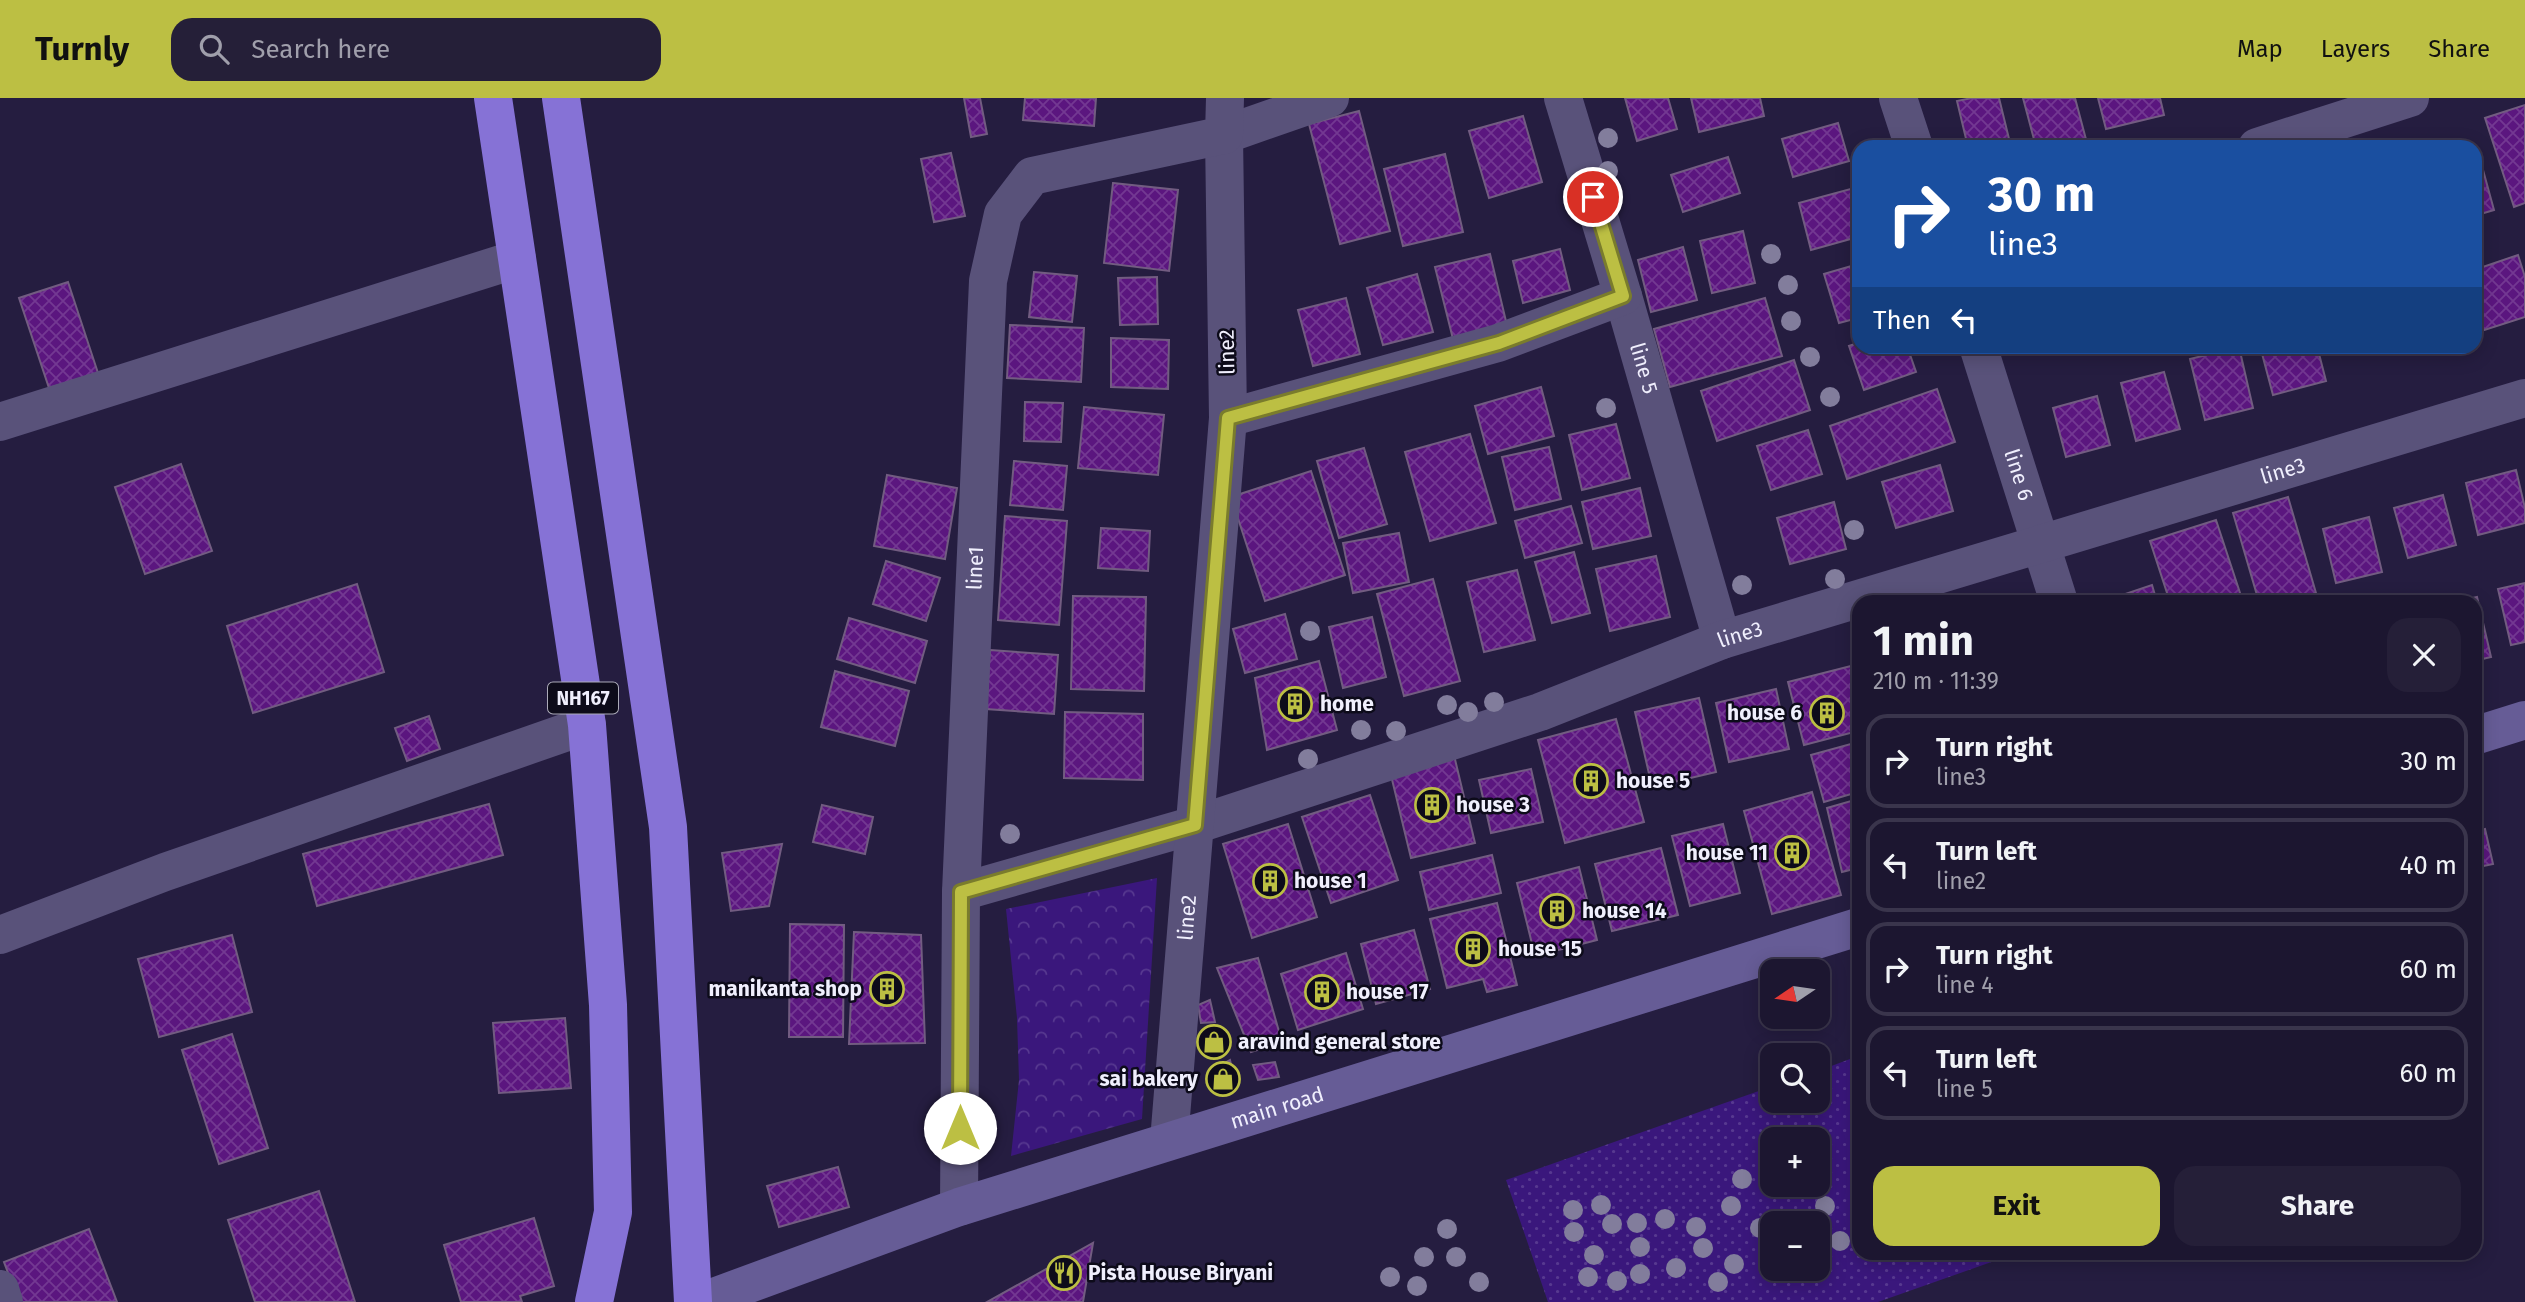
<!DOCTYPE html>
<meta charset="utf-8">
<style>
:root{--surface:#1c1630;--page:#251f38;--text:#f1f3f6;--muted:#a09fab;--line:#3a354c;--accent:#bcbf43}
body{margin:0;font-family:"Fira Sans",sans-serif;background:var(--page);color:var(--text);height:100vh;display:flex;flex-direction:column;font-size:26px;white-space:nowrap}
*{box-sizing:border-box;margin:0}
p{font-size:23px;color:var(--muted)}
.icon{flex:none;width:38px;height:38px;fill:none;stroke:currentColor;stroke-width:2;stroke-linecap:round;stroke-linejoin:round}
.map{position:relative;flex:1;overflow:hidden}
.details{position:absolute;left:1852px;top:497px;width:630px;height:665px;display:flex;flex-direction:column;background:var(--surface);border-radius:21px;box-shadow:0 4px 18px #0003,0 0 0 2px var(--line)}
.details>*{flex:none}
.top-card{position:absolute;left:1852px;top:42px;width:630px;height:214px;border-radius:21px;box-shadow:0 4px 18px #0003,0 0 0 2px var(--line);background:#1a4fa0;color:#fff;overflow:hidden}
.needle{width:46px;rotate:257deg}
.tools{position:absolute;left:1760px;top:861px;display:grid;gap:14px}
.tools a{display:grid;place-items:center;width:70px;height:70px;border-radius:14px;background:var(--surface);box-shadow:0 4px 18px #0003,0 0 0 2px var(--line);font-size:35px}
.pin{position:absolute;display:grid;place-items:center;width:60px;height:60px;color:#fff;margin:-30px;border:4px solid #fff;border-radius:50%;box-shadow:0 2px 7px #0007}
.me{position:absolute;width:77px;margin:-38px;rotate:0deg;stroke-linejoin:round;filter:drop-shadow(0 0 5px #0008)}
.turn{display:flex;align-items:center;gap:24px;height:147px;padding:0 21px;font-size:32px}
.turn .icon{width:91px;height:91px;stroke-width:2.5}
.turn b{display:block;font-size:49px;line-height:60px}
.then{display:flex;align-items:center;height:66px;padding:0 21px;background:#0003;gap:14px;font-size:26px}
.round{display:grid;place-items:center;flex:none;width:74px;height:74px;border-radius:21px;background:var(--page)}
.head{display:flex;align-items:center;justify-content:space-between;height:119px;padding:0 21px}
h1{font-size:42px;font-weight:700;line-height:52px}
.cta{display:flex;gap:14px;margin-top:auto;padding:14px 21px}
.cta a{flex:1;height:80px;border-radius:21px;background:var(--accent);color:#111;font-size:28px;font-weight:700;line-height:80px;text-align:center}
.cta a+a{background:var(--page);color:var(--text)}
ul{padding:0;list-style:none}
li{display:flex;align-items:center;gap:21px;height:94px;margin:0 14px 10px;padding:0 7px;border:4px solid var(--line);border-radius:21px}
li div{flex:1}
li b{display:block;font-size:26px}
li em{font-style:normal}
header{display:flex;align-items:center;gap:42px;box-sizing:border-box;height:98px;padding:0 35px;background:var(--accent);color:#111}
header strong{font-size:33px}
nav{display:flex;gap:38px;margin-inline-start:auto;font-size:24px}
.search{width:490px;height:63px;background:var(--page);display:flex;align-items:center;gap:18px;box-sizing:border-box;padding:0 24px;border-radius:21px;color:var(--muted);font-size:26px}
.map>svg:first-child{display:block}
.grass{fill:url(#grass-dots);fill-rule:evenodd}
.park{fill:url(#park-crowns)}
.building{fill:url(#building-cross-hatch);stroke:#725c81;stroke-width:2}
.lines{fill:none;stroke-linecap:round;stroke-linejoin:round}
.street{stroke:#59527a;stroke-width:38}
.secondary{stroke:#665c96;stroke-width:38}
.highway{stroke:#8672d6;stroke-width:38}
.tree{fill:#827d9c}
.route-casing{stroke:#7a7c2c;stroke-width:18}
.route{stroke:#bcbf43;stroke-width:12}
.labels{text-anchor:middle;stroke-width:5;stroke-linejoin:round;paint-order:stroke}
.shield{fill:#0d0b1a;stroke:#acabb9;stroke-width:2}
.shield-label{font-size:19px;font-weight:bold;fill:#f0effd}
.street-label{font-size:21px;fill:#f0effd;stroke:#0d0b1a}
.poi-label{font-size:21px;font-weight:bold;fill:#f0effd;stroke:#0d0b1a;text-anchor:start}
</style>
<header>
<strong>Turnly</strong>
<div class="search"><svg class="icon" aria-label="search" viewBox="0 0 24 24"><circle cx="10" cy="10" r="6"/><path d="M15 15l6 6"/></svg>Search here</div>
<nav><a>Map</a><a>Layers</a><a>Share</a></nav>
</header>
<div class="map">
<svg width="2525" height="1204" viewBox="0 0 2525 1204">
<defs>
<pattern id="grass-dots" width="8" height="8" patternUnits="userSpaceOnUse" patternTransform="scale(1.75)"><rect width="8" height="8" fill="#3a177c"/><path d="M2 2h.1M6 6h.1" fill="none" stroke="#573990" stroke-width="1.8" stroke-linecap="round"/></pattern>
<pattern id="park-crowns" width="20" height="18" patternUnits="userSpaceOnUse" patternTransform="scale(1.75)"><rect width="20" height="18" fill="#3a177c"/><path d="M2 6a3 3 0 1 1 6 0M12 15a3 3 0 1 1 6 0" fill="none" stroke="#573990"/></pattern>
<pattern id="building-cross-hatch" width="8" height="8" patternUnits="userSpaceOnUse" patternTransform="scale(1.75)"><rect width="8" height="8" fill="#5b167f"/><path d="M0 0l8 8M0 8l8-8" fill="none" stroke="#733892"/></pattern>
</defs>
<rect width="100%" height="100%" fill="#251d40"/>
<!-- grass -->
<path class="grass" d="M1858,958V1155H2017L1878,1204H1548L1506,1082L1773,988V1003H1818V973ZM1773,1041H1818V1087H1773ZM1773,1125H1818V1171H1773Z"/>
<!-- park -->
<path class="park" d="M1157,780L1142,1021L1011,1058L1019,982L1017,920L1006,811Z"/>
<!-- building -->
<g class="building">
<path d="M964,0H980L987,36L971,39Z"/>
<path d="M1025,0H1096L1094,28L1023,22Z"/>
<path d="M1625,0H1668L1677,31L1637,43Z"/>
<path d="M1691,0H1760L1764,18L1699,34Z"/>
<path d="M1972,0H1999L2011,49H1968L1957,3Z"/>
<path d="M2023,0H2075L2088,49H2036Z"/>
<path d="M2098,0H2160L2164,17L2106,31Z"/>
<path d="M2525,7V105L2514,109L2485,20Z"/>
<path d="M1359,13L1390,133L1340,146L1309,26Z"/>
<path d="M1523,18L1542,84L1489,100L1469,33Z"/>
<path d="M1838,25L1849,63L1793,79L1782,41Z"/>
<path d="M951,55L965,118L934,124L921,61Z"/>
<path d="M1445,56L1463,134L1403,148L1384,71Z"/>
<path d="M1728,59L1740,95L1683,114L1671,77Z"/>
<path d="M2480,61L2494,112L2474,118V62Z"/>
<path d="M1113,85L1178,92L1169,173L1104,165Z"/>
<path d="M1858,89V139L1811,152L1799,105Z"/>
<path d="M1743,133L1755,185L1712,195L1700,143Z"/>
<path d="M1683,149L1697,202L1651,214L1638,162Z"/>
<path d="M1560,151L1570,192L1523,205L1513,163Z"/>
<path d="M1490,156L1509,236L1455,249L1435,169Z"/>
<path d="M2518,157L2525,179V219L2478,234L2474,224V172Z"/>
<path d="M1858,166V220L1839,225L1824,176Z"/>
<path d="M1034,174L1077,178L1072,224L1029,219Z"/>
<path d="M1417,176L1433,234L1383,247L1367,190Z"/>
<path d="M1157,179L1158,226L1120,227L1118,180Z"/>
<path d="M68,184L98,275L49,290L19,200Z"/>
<path d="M1346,200L1360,256L1313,268L1298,212Z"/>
<path d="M1765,200L1782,258L1670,289L1654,231Z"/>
<path d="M1010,227L1084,230L1081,284L1007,280Z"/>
<path d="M1111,240L1169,242L1168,291L1111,289Z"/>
<path d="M1858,245V248H1907L1916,274L1864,292L1849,248Z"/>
<path d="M2260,248H2317L2326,283L2273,297Z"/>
<path d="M2239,249L2253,310L2205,322L2190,261Z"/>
<path d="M1794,262L1810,312L1717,343L1701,293Z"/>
<path d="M2164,274L2180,331L2136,343L2121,285Z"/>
<path d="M1541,289L1554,338L1488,356L1475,308Z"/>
<path d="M1937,291L1955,344L1847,381L1830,328Z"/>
<path d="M2097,298L2110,347L2066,359L2053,310Z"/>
<path d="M1025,304L1063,305L1061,344L1024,343Z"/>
<path d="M1084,309L1164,317L1158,377L1078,370Z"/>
<path d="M1616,326L1630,380L1582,392L1569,337Z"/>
<path d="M1808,332L1822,376L1771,392L1757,348Z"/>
<path d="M1470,336L1496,425L1430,443L1405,354Z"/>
<path d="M1549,349L1561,401L1515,412L1502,359Z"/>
<path d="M1364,350L1387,426L1339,440L1317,363Z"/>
<path d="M1014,363L1067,368L1063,412L1010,407Z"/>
<path d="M181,366L212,453L145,476L115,389Z"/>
<path d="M1940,367L1953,413L1896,430L1882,384Z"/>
<path d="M2516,372L2525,410V425L2478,437L2466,385Z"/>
<path d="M1311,373L1345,477L1265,503L1231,399Z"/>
<path d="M887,377L957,390L945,461L874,448Z"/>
<path d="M1640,390L1651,438L1593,451L1582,404Z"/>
<path d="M2443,397L2456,447L2408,460L2394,410Z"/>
<path d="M2288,399L2316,495L2286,504H2259L2233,415Z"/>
<path d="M1834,404L1846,451L1790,466L1777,420Z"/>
<path d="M1571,408L1582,445L1525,460L1515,423Z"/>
<path d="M1005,418L1067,423L1059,527L998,522Z"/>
<path d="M2369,419L2382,474L2336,485L2323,431Z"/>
<path d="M2216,422L2243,504H2170L2150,443Z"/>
<path d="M1101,430L1150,433L1148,473L1098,470Z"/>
<path d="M1399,435L1409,484L1353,495L1343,445Z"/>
<path d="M1574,454L1590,515L1552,525L1535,464Z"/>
<path d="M1656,458L1670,519L1610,533L1596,471Z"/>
<path d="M886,463L940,480L926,523L873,506Z"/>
<path d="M1517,472L1535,542L1484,554L1467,484Z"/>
<path d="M1433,481L1460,583L1404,598L1377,496Z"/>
<path d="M2525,485V544L2511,547L2498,491Z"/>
<path d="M357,486L384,574L253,615L227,528Z"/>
<path d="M2152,487L2157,504H2118L2116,499Z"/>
<path d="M1073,498L1146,499L1144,593L1071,591Z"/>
<path d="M2477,499L2491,559L2474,563V504H2456Z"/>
<path d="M1285,516L1297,561L1245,575L1233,531Z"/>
<path d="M1372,519L1386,579L1343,590L1329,529Z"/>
<path d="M849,520L927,543L915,585L837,561Z"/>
<path d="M990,552L1058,557L1054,616L986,611Z"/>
<path d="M1319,563L1337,632L1267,652L1255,580Z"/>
<path d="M1851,568L1858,597V633L1804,647L1788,584Z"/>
<path d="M835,573L909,593L895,648L821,629Z"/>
<path d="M1776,591L1789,651L1729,664L1716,605Z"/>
<path d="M1699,600L1716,674L1652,689L1635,614Z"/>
<path d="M1065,614L1143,616V682L1064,680Z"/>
<path d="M429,618L440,651L407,663L395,630Z"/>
<path d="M1616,621L1644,724L1565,745L1538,642Z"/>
<path d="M1858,644V694L1824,704L1811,657Z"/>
<path d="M1453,653L1475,745L1411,760L1389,669Z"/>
<path d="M1531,671L1543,724L1491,735L1479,682Z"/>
<path d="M1812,694L1841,797L1772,816L1744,713Z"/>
<path d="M1370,697L1398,782L1331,805L1302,719Z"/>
<path d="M1858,701V770L1842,774L1827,710Z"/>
<path d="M489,706L503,757L317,808L303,756Z"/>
<path d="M822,707L873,719L865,756L813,744Z"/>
<path d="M1288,726L1317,819L1252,840L1223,746Z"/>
<path d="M1723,726L1740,795L1690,808L1672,738Z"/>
<path d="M2485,731L2493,766L2474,770V734Z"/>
<path d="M782,746L769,808L731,813L722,755Z"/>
<path d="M1661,750L1678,817L1612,833L1595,766Z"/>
<path d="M1492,757L1501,795L1429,812L1420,774Z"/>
<path d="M1579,769L1597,842L1535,858L1517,785Z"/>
<path d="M1497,805L1517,887L1487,894L1483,881L1447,890L1430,821Z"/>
<path d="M790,826L844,827L843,939H789Z"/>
<path d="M1414,832L1430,891L1376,906L1361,846Z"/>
<path d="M854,834L921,837L925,945L849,946Z"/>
<path d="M232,837L252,914L159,939L138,861Z"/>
<path d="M1346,855L1363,911L1298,932L1281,876Z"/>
<path d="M1258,860L1282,944L1251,954L1217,870Z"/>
<path d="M1210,902L1215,924L1201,925L1198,907Z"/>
<path d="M565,920L571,990L499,995L493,925Z"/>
<path d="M1220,929L1225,952L1210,957L1203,935Z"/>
<path d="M232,936L268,1050L219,1066L182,952Z"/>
<path d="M1230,962L1236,988L1218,994L1209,974Z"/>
<path d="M1275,964L1279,979L1258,982L1253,967Z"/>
<path d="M838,1069L849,1109L779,1129L767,1088Z"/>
<path d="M319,1093L355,1204H255L228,1122Z"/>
<path d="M534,1120L554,1188L520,1198L522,1204H461L444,1147Z"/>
<path d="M89,1131L117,1204H19L4,1164Z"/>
<path d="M1093,1145L1083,1204H987Z"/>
</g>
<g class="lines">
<!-- street -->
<g class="street">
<path id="s1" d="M1563,0L1623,198L1722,542"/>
<path d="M1898,0L1914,49"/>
<path d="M2257,49L2410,0"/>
<path id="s2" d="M1978,248L2059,504"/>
<path d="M1228,320L1498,245L1623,198"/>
<path d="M0,324L517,161"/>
<path id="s3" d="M961,794L1195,727L1540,614L1722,542L2525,300"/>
<path d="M0,837L165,774L587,627"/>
<path id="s4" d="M1169,1043L1228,320L1224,37L1330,0"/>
<path id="s5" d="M959,1109L961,794L988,183L1003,116L1032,78L1224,37L1225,0"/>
<path d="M0,1191L4,1204"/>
</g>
<!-- secondary -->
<g class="secondary">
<path d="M2474,638L2525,622"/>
<path id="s6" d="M700,1204L959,1109L1858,829"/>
</g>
<!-- highway -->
<g class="highway">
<path d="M493,0L587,627L608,907L613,1114L594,1204"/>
<path d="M561,0L668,729L693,1204"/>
</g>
</g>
<!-- trees -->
<g class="tree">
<circle cx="1608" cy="40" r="10"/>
<circle cx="1608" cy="73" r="10"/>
<circle cx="1771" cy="156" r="10"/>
<circle cx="1788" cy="187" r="10"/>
<circle cx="1791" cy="223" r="10"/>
<circle cx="1810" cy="259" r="10"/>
<circle cx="1830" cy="299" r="10"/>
<circle cx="1606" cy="310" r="10"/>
<circle cx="1854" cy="432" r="10"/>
<circle cx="1835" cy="481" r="10"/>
<circle cx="1742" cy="487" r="10"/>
<circle cx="1310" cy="533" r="10"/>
<circle cx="1494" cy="604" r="10"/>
<circle cx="1447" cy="607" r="10"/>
<circle cx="1468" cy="614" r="10"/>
<circle cx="1361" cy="632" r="10"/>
<circle cx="1396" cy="633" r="10"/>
<circle cx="1308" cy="661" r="10"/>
<circle cx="1010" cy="736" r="10"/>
<circle cx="1742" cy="1081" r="10"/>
<circle cx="1601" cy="1107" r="10"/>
<circle cx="1731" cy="1108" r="10"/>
<circle cx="1825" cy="1108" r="10"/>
<circle cx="1573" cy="1112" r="10"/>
<circle cx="1665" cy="1121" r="10"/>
<circle cx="1637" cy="1125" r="10"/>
<circle cx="1612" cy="1126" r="10"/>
<circle cx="1696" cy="1129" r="10"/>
<circle cx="1760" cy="1130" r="10"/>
<circle cx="1447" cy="1131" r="10"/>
<circle cx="1574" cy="1134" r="10"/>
<circle cx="1840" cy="1143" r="10"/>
<circle cx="1640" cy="1149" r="10"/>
<circle cx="1703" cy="1150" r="10"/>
<circle cx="1594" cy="1157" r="10"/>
<circle cx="1424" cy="1159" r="10"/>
<circle cx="1456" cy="1159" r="10"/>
<circle cx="1734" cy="1166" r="10"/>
<circle cx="1676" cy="1170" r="10"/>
<circle cx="1640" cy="1176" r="10"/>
<circle cx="1390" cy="1179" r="10"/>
<circle cx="1588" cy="1179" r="10"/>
<circle cx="1617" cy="1183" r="10"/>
<circle cx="1479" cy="1184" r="10"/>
<circle cx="1718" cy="1184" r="10"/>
<circle cx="1417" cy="1188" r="10"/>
</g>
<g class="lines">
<!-- route casing -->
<g class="route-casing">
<path id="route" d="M960,1030L961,794L1195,727L1228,320L1499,245L1623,198L1593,99"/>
</g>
<!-- route -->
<use href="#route" class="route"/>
</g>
<!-- icons -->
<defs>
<g id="building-ring" transform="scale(1.75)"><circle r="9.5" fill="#0d0b1a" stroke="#bcbf43" stroke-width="1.5"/><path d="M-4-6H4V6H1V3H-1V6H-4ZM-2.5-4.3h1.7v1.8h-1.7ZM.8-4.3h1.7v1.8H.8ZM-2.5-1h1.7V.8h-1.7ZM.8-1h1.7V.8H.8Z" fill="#bcbf43"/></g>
<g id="shop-ring" transform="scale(1.75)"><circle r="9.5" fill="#0d0b1a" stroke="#bcbf43" stroke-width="1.5"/><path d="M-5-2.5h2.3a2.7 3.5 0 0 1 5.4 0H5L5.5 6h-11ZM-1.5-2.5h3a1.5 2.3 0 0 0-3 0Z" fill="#bcbf43"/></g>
<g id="restaurant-ring" transform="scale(1.75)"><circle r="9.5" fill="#0d0b1a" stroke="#bcbf43" stroke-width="1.5"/><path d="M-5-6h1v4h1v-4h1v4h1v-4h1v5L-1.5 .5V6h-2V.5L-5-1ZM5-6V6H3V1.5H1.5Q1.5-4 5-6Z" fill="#bcbf43"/></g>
</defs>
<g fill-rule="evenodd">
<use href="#building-ring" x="1295" y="606"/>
<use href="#building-ring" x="1827" y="615"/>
<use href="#building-ring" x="1591" y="683"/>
<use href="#building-ring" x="1432" y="707"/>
<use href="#building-ring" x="1792" y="755"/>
<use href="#building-ring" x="1270" y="783"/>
<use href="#building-ring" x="1557" y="813"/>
<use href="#building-ring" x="1473" y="851"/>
<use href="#building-ring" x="887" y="891"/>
<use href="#building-ring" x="1322" y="894"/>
<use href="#shop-ring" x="1214" y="944"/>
<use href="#shop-ring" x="1223" y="981"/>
<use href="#restaurant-ring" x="1064" y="1175"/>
</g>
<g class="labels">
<!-- shield labels -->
<rect class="shield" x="548" y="584.5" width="70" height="31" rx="5"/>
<g class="shield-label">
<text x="583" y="607">NH167</text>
</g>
<!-- street labels -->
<g class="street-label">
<text transform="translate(1227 254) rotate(-91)" y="7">line2</text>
<text dy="7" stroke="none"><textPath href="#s1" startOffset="282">line 5</textPath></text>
<text dy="7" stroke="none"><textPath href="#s3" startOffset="1388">line3</textPath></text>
<text dy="7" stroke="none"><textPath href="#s2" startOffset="135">line 6</textPath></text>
<text dy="7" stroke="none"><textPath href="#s5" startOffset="639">line1</textPath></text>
<text dy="7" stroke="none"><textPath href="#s3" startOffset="821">line3</textPath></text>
<text dy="7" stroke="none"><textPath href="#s4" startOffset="224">line2</textPath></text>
<text dy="7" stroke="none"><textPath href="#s6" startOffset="609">main road</textPath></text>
</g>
<!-- poi labels -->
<g class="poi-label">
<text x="1320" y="613">home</text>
<text x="1802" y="622" text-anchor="end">house 6</text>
<text x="1616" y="690">house 5</text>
<text x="1456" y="714">house 3</text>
<text x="1768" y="762" text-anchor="end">house 11</text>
<text x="1294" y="790">house 1</text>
<text x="1582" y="820">house 14</text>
<text x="1498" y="858">house 15</text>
<text x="862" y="898" text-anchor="end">manikanta shop</text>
<text x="1346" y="901">house 17</text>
<text x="1238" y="951">aravind general store</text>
<text x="1198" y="988" text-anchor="end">sai bakery</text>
<text x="1088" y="1182">Pista House Biryani</text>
</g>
</g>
</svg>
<div class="tools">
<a><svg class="needle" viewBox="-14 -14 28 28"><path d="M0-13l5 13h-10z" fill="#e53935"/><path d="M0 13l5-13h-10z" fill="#a09fab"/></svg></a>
<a><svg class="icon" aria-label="search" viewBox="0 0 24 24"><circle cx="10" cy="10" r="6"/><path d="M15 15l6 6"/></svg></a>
<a>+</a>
<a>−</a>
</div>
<div class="pin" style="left:1593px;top:99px;background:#d93025"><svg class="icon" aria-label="arrive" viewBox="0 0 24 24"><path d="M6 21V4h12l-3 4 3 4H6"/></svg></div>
<svg class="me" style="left:960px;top:1030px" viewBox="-20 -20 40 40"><circle r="19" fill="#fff"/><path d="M0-13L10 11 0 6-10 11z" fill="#bcbf43"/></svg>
<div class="top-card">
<div class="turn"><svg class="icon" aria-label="right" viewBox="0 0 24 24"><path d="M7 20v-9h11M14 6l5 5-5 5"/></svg><div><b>30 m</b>line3</div></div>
<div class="then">Then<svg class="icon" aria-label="left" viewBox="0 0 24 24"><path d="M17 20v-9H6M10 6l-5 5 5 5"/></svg></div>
</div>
<section class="details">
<div class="head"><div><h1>1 min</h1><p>210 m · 11:39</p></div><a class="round"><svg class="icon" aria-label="close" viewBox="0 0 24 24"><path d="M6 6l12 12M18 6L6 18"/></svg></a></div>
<ul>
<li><svg class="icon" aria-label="right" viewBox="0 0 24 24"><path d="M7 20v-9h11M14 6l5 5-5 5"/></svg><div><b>Turn right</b><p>line3</p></div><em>30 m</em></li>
<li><svg class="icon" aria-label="left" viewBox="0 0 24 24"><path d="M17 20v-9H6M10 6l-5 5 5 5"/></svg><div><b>Turn left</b><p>line2</p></div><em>40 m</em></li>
<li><svg class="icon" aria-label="right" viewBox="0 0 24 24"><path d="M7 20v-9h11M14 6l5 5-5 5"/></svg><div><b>Turn right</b><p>line 4</p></div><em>60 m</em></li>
<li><svg class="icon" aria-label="left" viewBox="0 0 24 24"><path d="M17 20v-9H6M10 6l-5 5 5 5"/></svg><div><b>Turn left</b><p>line 5</p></div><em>60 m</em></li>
</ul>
<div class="cta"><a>Exit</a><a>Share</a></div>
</section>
</div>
